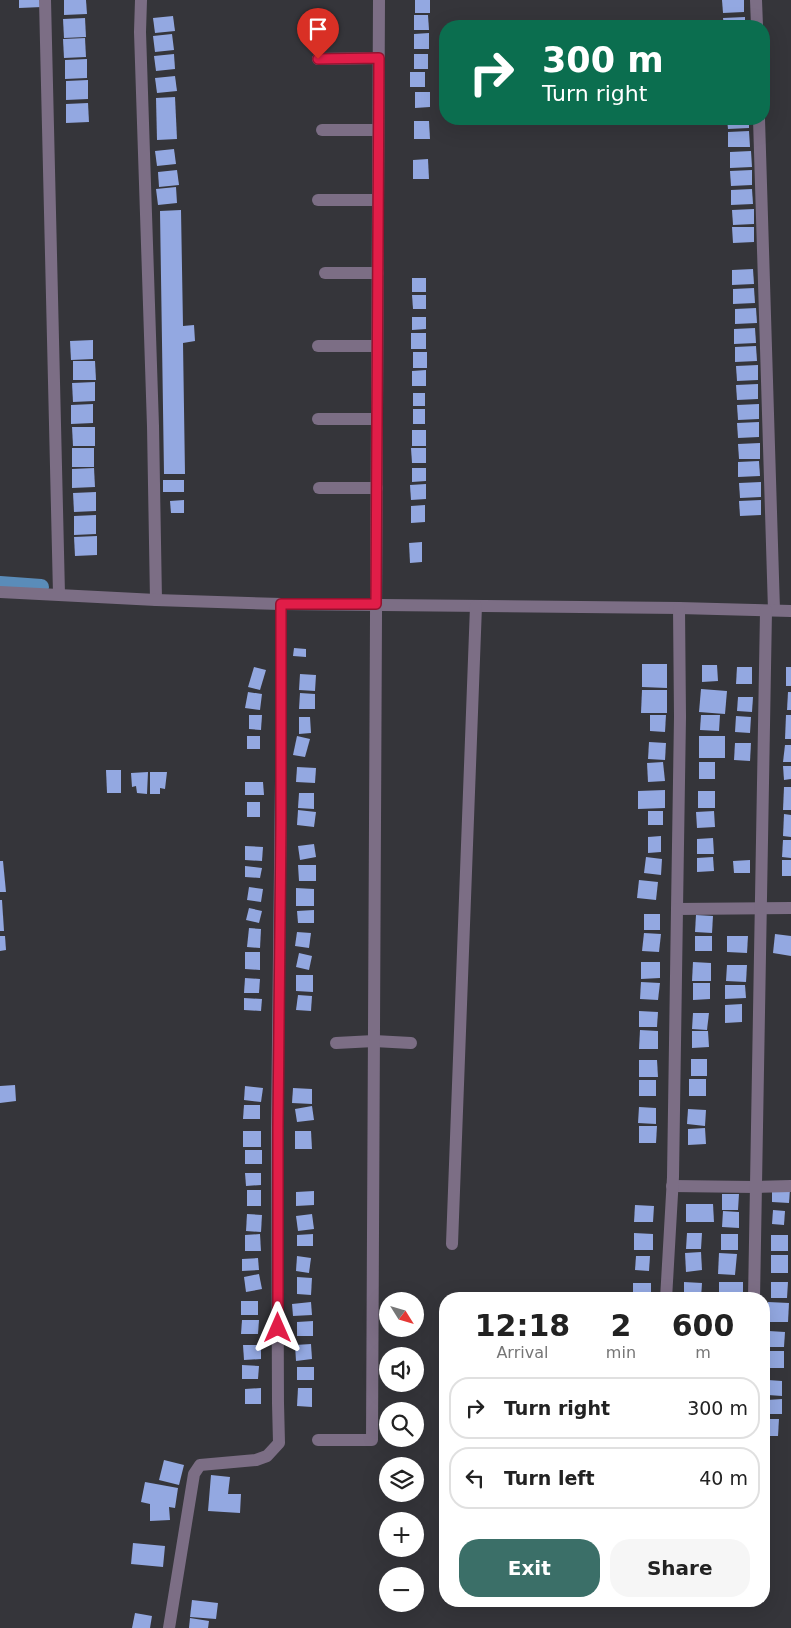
<!DOCTYPE html>
<meta charset="utf-8">
<style>
:root{--surface:#fff;--page:#f6f6f6;--text:#222;--muted:#767676;--line:#e0e0e0;--accent:#3b6f68}
body{margin:0;font-family:"DejaVu Sans",sans-serif;background:var(--page);color:var(--text);height:100vh;display:flex;flex-direction:column;font-size:19px;white-space:nowrap}
*{box-sizing:border-box;margin:0}
p{font-size:16px;color:var(--muted)}
.icon{flex:none;width:28px;height:28px;fill:none;stroke:currentColor;stroke-width:2;stroke-linecap:round;stroke-linejoin:round}
.map{position:relative;flex:1;overflow:hidden}
.drawer{position:absolute;left:439px;top:1292px;width:331px;height:315px;display:flex;flex-direction:column;background:var(--surface);border-radius:20px;box-shadow:0 5px 20px #0002}
.drawer>*{flex:none}
.guide{position:absolute;left:439px;top:20px;width:331px;height:105px;border-radius:20px;box-shadow:0 5px 20px #0002;background:#0b6e4f;color:#fff;overflow:hidden}
.needle{width:32px;rotate:127deg}
.fabs{position:absolute;left:379px;top:1292px;display:grid;gap:10px}
.fabs a{display:grid;place-items:center;width:45px;height:45px;border-radius:50%;background:var(--surface);box-shadow:0 5px 20px #0002;font-size:25px}
.pin{position:absolute;display:grid;place-items:center;width:42px;height:42px;color:#fff;margin:-51px -21px;border-radius:50% 50% 50% 0;rotate:-45deg;box-shadow:0 0 5px #0007}
.pin .icon{rotate:45deg}
.me{position:absolute;width:55px;margin:-28px;rotate:0deg;stroke-linejoin:round;filter:drop-shadow(0 0 4px #0008)}
.turn{display:flex;align-items:center;gap:18px;height:105px;padding:0 20px;font-size:22px}
.turn .icon{width:65px;height:65px;stroke-width:2.5}
.turn b{display:block;font-size:35px;line-height:42px}
.eta{display:flex;justify-content:space-evenly;align-items:center;height:85px;text-align:center}
.eta b{font-size:30px;font-weight:700;line-height:35px}
.button{display:flex;gap:10px;margin-top:auto;padding:10px 20px}
.button a{flex:1;height:58px;border-radius:20px;background:var(--accent);color:#fff;font-size:20px;font-weight:700;line-height:58px;text-align:center}
.button a+a{background:var(--page);color:var(--text)}
ul{padding:0;list-style:none}
li{display:flex;align-items:center;gap:15px;height:62px;margin:0 10px 8px;padding:0 10px;border:2px solid var(--line);border-radius:20px}
li div{flex:1}
li b{display:block;font-size:19px}
li em{font-style:normal}
.map>svg:first-child{display:block}
.lines{fill:none;stroke-linecap:round;stroke-linejoin:round}
.canal{stroke:#5a8cb9;stroke-width:16}
.building{fill:#93a8e1}
.minor{stroke:#7c6e85;stroke-width:12}
.route-casing{stroke:#92132f;stroke-width:12}
.route{stroke:#e11d48;stroke-width:9}
</style>
<div class="map">
<svg width="791" height="1628" viewBox="0 0 791 1628">
<rect width="100%" height="100%" fill="#35353a"/>
<g class="lines">
<!-- canal -->
<path class="canal" d="M0,584L41,587"/>
</g>
<!-- building -->
<g class="building">
<path d="M19,0H42V7L19,8Z"/>
<path d="M64,0H86L87,14L64,15Z"/>
<rect x="415" y="0" width="15" height="13"/>
<path d="M722,0H744V12L723,13Z"/>
<path d="M414,15H428L429,30H414Z"/>
<path d="M173,16L175,31L155,33L153,18Z"/>
<path d="M745,17V26H724L723,18Z"/>
<path d="M85,18L86,37L64,38L63,19Z"/>
<path d="M429,33V49H414V34Z"/>
<path d="M172,34L174,50L155,52L153,36Z"/>
<path d="M85,38L86,57L64,58L63,39Z"/>
<path d="M174,54L175,69L156,71L154,56Z"/>
<rect x="414" y="54" width="14" height="15"/>
<path d="M87,59V78L65,79V60Z"/>
<rect x="410" y="72" width="15" height="15"/>
<path d="M175,76L177,91L157,93L155,78Z"/>
<path d="M88,80V99L66,100V81Z"/>
<path d="M415,92H430V107L415,108Z"/>
<path d="M175,97L177,139L157,140L156,98Z"/>
<path d="M88,103L89,122L66,123V104Z"/>
<path d="M727,119H749V128L728,129Z"/>
<path d="M414,121H429L430,139H414Z"/>
<path d="M749,131L750,147H728V132Z"/>
<path d="M174,149L176,164L157,166L155,151Z"/>
<path d="M751,151L752,167L730,168V152Z"/>
<path d="M428,159L429,179H413V160Z"/>
<path d="M177,170L179,185L159,187L158,172Z"/>
<path d="M752,170V185L731,186L730,171Z"/>
<path d="M176,187L177,203L158,205L156,189Z"/>
<path d="M752,189L753,204L731,205V190Z"/>
<path d="M754,209V224L733,225L732,210Z"/>
<path d="M181,210L183,326L194,325L195,341L183,343L185,474H164L160,211Z"/>
<path d="M732,227H754V242L733,243Z"/>
<path d="M753,269L754,284L732,285V270Z"/>
<rect x="412" y="278" width="14" height="14"/>
<path d="M754,288L755,303L733,304V289Z"/>
<path d="M412,295H426V309H413Z"/>
<path d="M756,308L757,323L735,324V309Z"/>
<path d="M412,317H426V329L412,330Z"/>
<path d="M755,328L756,343L734,344V329Z"/>
<rect x="411" y="333" width="15" height="16"/>
<path d="M93,340V359L71,360L70,341Z"/>
<path d="M756,346L757,361L735,362V347Z"/>
<rect x="413" y="352" width="14" height="16"/>
<path d="M73,361H95L96,380H73Z"/>
<path d="M758,365V380L737,381L736,366Z"/>
<path d="M426,370V386H412V371Z"/>
<path d="M95,382V401L73,402L72,383Z"/>
<path d="M758,384V399L737,400L736,385Z"/>
<rect x="413" y="393" width="12" height="13"/>
<path d="M93,404V423L71,424V405Z"/>
<path d="M759,404V419L738,420L737,405Z"/>
<rect x="413" y="409" width="12" height="15"/>
<path d="M759,422V437L738,438L737,423Z"/>
<path d="M72,427H95V446H73Z"/>
<rect x="412" y="430" width="14" height="16"/>
<path d="M760,443V459H739L738,444Z"/>
<rect x="72" y="448" width="22" height="19"/>
<path d="M411,448H426V463H412Z"/>
<path d="M759,461L760,476L738,477V462Z"/>
<path d="M94,468L95,487L72,488V469Z"/>
<path d="M412,468H426V481L412,482Z"/>
<rect x="163" y="480" width="21" height="12"/>
<path d="M761,482V497L740,498L739,483Z"/>
<path d="M426,484V499L411,500L410,485Z"/>
<path d="M96,492V511L74,512L73,493Z"/>
<path d="M184,500V513H171L170,501Z"/>
<path d="M761,500V515L740,516L739,501Z"/>
<path d="M425,505V522L411,523V506Z"/>
<path d="M96,515V534L74,535V516Z"/>
<path d="M97,536V555L75,556L74,537Z"/>
<path d="M422,542V562L410,563L409,543Z"/>
<path d="M294,648L306,649V657L293,656Z"/>
<path d="M642,664H667V688L642,687Z"/>
<path d="M702,665H717L718,681L702,682Z"/>
<path d="M254,667L266,670L260,690L248,687Z"/>
<path d="M737,667H752V684H736Z"/>
<rect x="786" y="667" width="5" height="19"/>
<path d="M300,674L316,675L315,691L299,690Z"/>
<path d="M701,689L727,691L725,714L699,712Z"/>
<path d="M642,690H667V713H641Z"/>
<path d="M248,692L262,694L260,710L245,708Z"/>
<path d="M788,692H791V710H787Z"/>
<path d="M300,693L315,694V709H299Z"/>
<path d="M738,697H753L752,712L737,711Z"/>
<path d="M249,715H262L261,730L249,729Z"/>
<path d="M650,715H666L665,732L650,731Z"/>
<path d="M701,715H720L719,731L700,730Z"/>
<path d="M786,715H791V739H785Z"/>
<path d="M736,716L751,717L750,733L735,732Z"/>
<path d="M299,717H310L311,733L299,734Z"/>
<rect x="247" y="736" width="13" height="13"/>
<path d="M297,736L310,739L305,757L293,755Z"/>
<rect x="699" y="736" width="26" height="22"/>
<path d="M649,742L666,743L665,760L648,759Z"/>
<path d="M735,743H751L750,761L734,760Z"/>
<path d="M785,745H791V762H783Z"/>
<path d="M663,762L665,781L648,782L647,763Z"/>
<rect x="699" y="762" width="16" height="17"/>
<path d="M783,766H791V779L784,780Z"/>
<path d="M297,767L316,768L315,783L296,782Z"/>
<path d="M106,770H121V793H107Z"/>
<path d="M148,772L147,794L137,793L136,786L132,787L131,773Z"/>
<path d="M150,772H167L165,789L160,788V794H150Z"/>
<path d="M245,782H263L264,795H245Z"/>
<path d="M784,787H791V810H783Z"/>
<path d="M665,790V808L638,809V791Z"/>
<rect x="698" y="791" width="17" height="17"/>
<path d="M299,793H314V809L298,808Z"/>
<rect x="247" y="802" width="13" height="15"/>
<path d="M298,810L316,812L314,827L297,825Z"/>
<rect x="648" y="811" width="15" height="14"/>
<path d="M714,811L715,827L697,828L696,812Z"/>
<path d="M784,814L791,815V837L783,836Z"/>
<path d="M661,836V852L648,853V837Z"/>
<path d="M713,838L714,854H697V839Z"/>
<path d="M783,840H791V858L782,857Z"/>
<path d="M314,844L316,857L300,860L298,846Z"/>
<path d="M245,846L263,847L262,861L245,860Z"/>
<path d="M646,857L662,859L661,875L644,873Z"/>
<path d="M713,857L714,871L697,872V858Z"/>
<path d="M750,860V873H734L733,861Z"/>
<rect x="782" y="860" width="9" height="16"/>
<path d="M0,861H3L6,892H0Z"/>
<path d="M298,865H316V881H299Z"/>
<path d="M245,866L262,868L260,878L245,877Z"/>
<path d="M639,880L658,882L656,900L637,898Z"/>
<path d="M249,887L263,889L261,902L247,900Z"/>
<path d="M296,888L314,889V906H296Z"/>
<path d="M0,900H2L4,931H0Z"/>
<path d="M249,908L262,911L259,923L246,920Z"/>
<path d="M314,910V923H298L297,911Z"/>
<rect x="644" y="914" width="16" height="16"/>
<path d="M696,915L713,916L712,933L695,932Z"/>
<path d="M249,928L261,929L260,948L247,947Z"/>
<path d="M297,932L311,933L309,948L295,946Z"/>
<path d="M644,933L661,934L659,952L642,951Z"/>
<path d="M775,934L791,936V956L773,953Z"/>
<path d="M0,936H5L6,950L0,951Z"/>
<rect x="695" y="936" width="17" height="15"/>
<path d="M727,936H748L747,953L727,952Z"/>
<path d="M245,952H260V970L245,969Z"/>
<path d="M299,953L312,956L309,970L296,967Z"/>
<path d="M641,962H660V978L641,979Z"/>
<path d="M693,962L711,963V981H692Z"/>
<path d="M727,965H747L746,982L726,981Z"/>
<path d="M296,975H313V992L296,991Z"/>
<path d="M245,978L260,979L259,993H244Z"/>
<path d="M641,982L660,983L658,1000L640,999Z"/>
<path d="M693,983H710V999L693,1000Z"/>
<path d="M725,985H745L746,998L725,999Z"/>
<path d="M298,995L312,996L311,1011L296,1010Z"/>
<path d="M244,998L262,999L261,1011L244,1010Z"/>
<path d="M742,1004V1022L725,1023V1005Z"/>
<path d="M639,1011L658,1012L657,1027H639Z"/>
<path d="M693,1013H709L707,1030L692,1029Z"/>
<path d="M640,1030L658,1031V1049H639Z"/>
<path d="M692,1031H708L709,1047L692,1048Z"/>
<rect x="691" y="1059" width="16" height="17"/>
<path d="M639,1060H657L658,1077H639Z"/>
<rect x="689" y="1079" width="17" height="17"/>
<rect x="639" y="1080" width="17" height="16"/>
<path d="M15,1085L16,1101L0,1103V1086Z"/>
<path d="M245,1086L263,1088L261,1102L244,1100Z"/>
<path d="M293,1088L312,1089V1104L292,1103Z"/>
<path d="M244,1105H260V1119H243Z"/>
<path d="M312,1106L314,1120L297,1122L295,1109Z"/>
<path d="M639,1107L656,1108V1124L638,1123Z"/>
<path d="M688,1109L706,1110L705,1126L687,1124Z"/>
<path d="M639,1126H657L656,1143H639Z"/>
<path d="M705,1128L706,1144L688,1145V1129Z"/>
<rect x="243" y="1131" width="18" height="16"/>
<path d="M295,1131H311L312,1149H295Z"/>
<rect x="245" y="1150" width="17" height="14"/>
<path d="M245,1173H261V1185L246,1186Z"/>
<path d="M772,1188L790,1189L789,1203L772,1202Z"/>
<rect x="247" y="1190" width="14" height="16"/>
<path d="M314,1191V1205L296,1206V1192Z"/>
<path d="M722,1194H739L738,1210H722Z"/>
<path d="M686,1204H713L714,1222H686Z"/>
<path d="M635,1205L654,1206L653,1222H634Z"/>
<path d="M773,1210L785,1211L784,1225L772,1224Z"/>
<path d="M723,1211L739,1212V1228L722,1227Z"/>
<path d="M247,1214L262,1215L261,1232L246,1231Z"/>
<path d="M312,1214L314,1229L298,1231L296,1216Z"/>
<path d="M634,1233L653,1234V1250H634Z"/>
<path d="M687,1233H702L701,1249H686Z"/>
<path d="M260,1234L261,1251H245V1235Z"/>
<path d="M313,1234V1246H297V1235Z"/>
<rect x="721" y="1234" width="17" height="16"/>
<rect x="771" y="1235" width="17" height="16"/>
<path d="M701,1252L702,1270L686,1272L685,1253Z"/>
<path d="M719,1253L737,1254L735,1275L718,1274Z"/>
<rect x="771" y="1255" width="17" height="18"/>
<path d="M297,1256L311,1258L309,1273L296,1271Z"/>
<path d="M636,1256H650L649,1271L635,1270Z"/>
<path d="M258,1258L259,1270L242,1271V1259Z"/>
<path d="M259,1274L262,1289L246,1292L244,1277Z"/>
<path d="M297,1277L312,1278L311,1295L297,1294Z"/>
<path d="M684,1282L702,1283L701,1298H684Z"/>
<path d="M719,1282H743V1299L719,1298Z"/>
<path d="M771,1282H788L787,1298H771Z"/>
<rect x="633" y="1283" width="18" height="15"/>
<rect x="241" y="1301" width="17" height="14"/>
<path d="M311,1302L312,1315L293,1316L292,1304Z"/>
<path d="M768,1302L789,1303L788,1322H767Z"/>
<path d="M242,1320H259L258,1334H241Z"/>
<path d="M313,1321V1336H297V1322Z"/>
<path d="M769,1331L785,1332L784,1347H768Z"/>
<path d="M311,1344L312,1359L296,1361L295,1345Z"/>
<path d="M243,1345H261V1359L244,1360Z"/>
<rect x="769" y="1351" width="15" height="17"/>
<path d="M242,1365L259,1366L258,1379H242Z"/>
<rect x="297" y="1367" width="17" height="13"/>
<path d="M768,1380L782,1381V1396L768,1395Z"/>
<path d="M261,1388V1404H245V1389Z"/>
<path d="M298,1388H312V1407L297,1406Z"/>
<path d="M782,1399V1414H767V1400Z"/>
<path d="M765,1419H779L778,1436H764Z"/>
<path d="M164,1460L184,1465L179,1485L159,1480Z"/>
<path d="M211,1475L230,1477L228,1494H241L240,1513L208,1511Z"/>
<path d="M145,1482L178,1488L175,1508L169,1507L170,1520L150,1521V1504L141,1502Z"/>
<path d="M133,1543L165,1546L163,1567L131,1564Z"/>
<path d="M192,1600L218,1603L216,1619L190,1617Z"/>
<path d="M135,1613L152,1616L150,1628H132Z"/>
<path d="M190,1618L209,1621L208,1628H189Z"/>
</g>
<g class="lines">
<!-- minor -->
<g class="minor">
<path d="M45,0L59,594"/>
<path d="M141,0L140,32L153,426L156,600"/>
<path d="M756,0L757,26"/>
<path d="M318,59L379,58"/>
<path d="M759,119L774,610"/>
<path d="M322,130H378"/>
<path d="M318,200H378"/>
<path d="M325,273H378"/>
<path d="M318,346H377"/>
<path d="M318,419H377"/>
<path d="M319,488H377"/>
<path d="M0,592L156,600L281,604L679,608L791,611"/>
<path d="M677,909L680,717L679,608"/>
<path d="M336,1043L374,1041L411,1043"/>
<path d="M672,1186L755,1187L791,1186"/>
<path d="M452,1244L476,606"/>
<path d="M666,1299L673,1177L677,909L791,908"/>
<path d="M754,1299L766,611"/>
<path d="M318,1440H372L379,0"/>
<path d="M169,1628L194,1474L200,1465L256,1460L267,1456L279,1443L278,1403L277,1127L281,781V604"/>
</g>
</g>
<g class="lines">
<!-- route casing -->
<g class="route-casing">
<path id="route" d="M278,1328V1127L281,820V604H376L379,58L318,59"/>
</g>
<!-- route -->
<use href="#route" class="route"/>
</g>
</svg>
<div class="fabs">
<a><svg class="needle" viewBox="-14 -14 28 28"><path d="M0-13l5 13h-10z" fill="#e53935"/><path d="M0 13l5-13h-10z" fill="#767676"/></svg></a>
<a><svg class="icon" aria-label="sound" viewBox="0 0 24 24"><path d="M4 9h4l5-4v14l-5-4H4zM17 9q2 3 0 6"/></svg></a>
<a><svg class="icon" aria-label="search" viewBox="0 0 24 24"><circle cx="10" cy="10" r="6"/><path d="M15 15l6 6"/></svg></a>
<a><svg class="icon" aria-label="layers" viewBox="0 0 24 24"><path d="M12 4l9 5-9 5-9-5zM3 14l9 5 9-5"/></svg></a>
<a>+</a>
<a>−</a>
</div>
<div class="pin" style="left:318px;top:59px;background:#d93025"><svg class="icon" aria-label="arrive" viewBox="0 0 24 24"><path d="M6 21V4h12l-3 4 3 4H6"/></svg></div>
<svg class="me" style="left:278px;top:1328px" viewBox="-20 -20 40 40"><path d="M0-17L14 15 0 8-14 15z" fill="#e11d48" stroke="#fff" stroke-width="4"/></svg>
<div class="guide">
<div class="turn"><svg class="icon" aria-label="right" viewBox="0 0 24 24"><path d="M7 20v-9h11M14 6l5 5-5 5"/></svg><div><b>300 m</b>Turn right</div></div>
</div>
<section class="drawer">
<div class="eta">
<div><b>12:18</b><p>Arrival</p></div>
<div><b>2</b><p>min</p></div>
<div><b>600</b><p>m</p></div>
</div>
<ul>
<li><svg class="icon" aria-label="right" viewBox="0 0 24 24"><path d="M7 20v-9h11M14 6l5 5-5 5"/></svg><div><b>Turn right</b></div><em>300 m</em></li>
<li><svg class="icon" aria-label="left" viewBox="0 0 24 24"><path d="M17 20v-9H6M10 6l-5 5 5 5"/></svg><div><b>Turn left</b></div><em>40 m</em></li>
</ul>
<div class="button"><a>Exit</a><a>Share</a></div>
</section>
</div>
